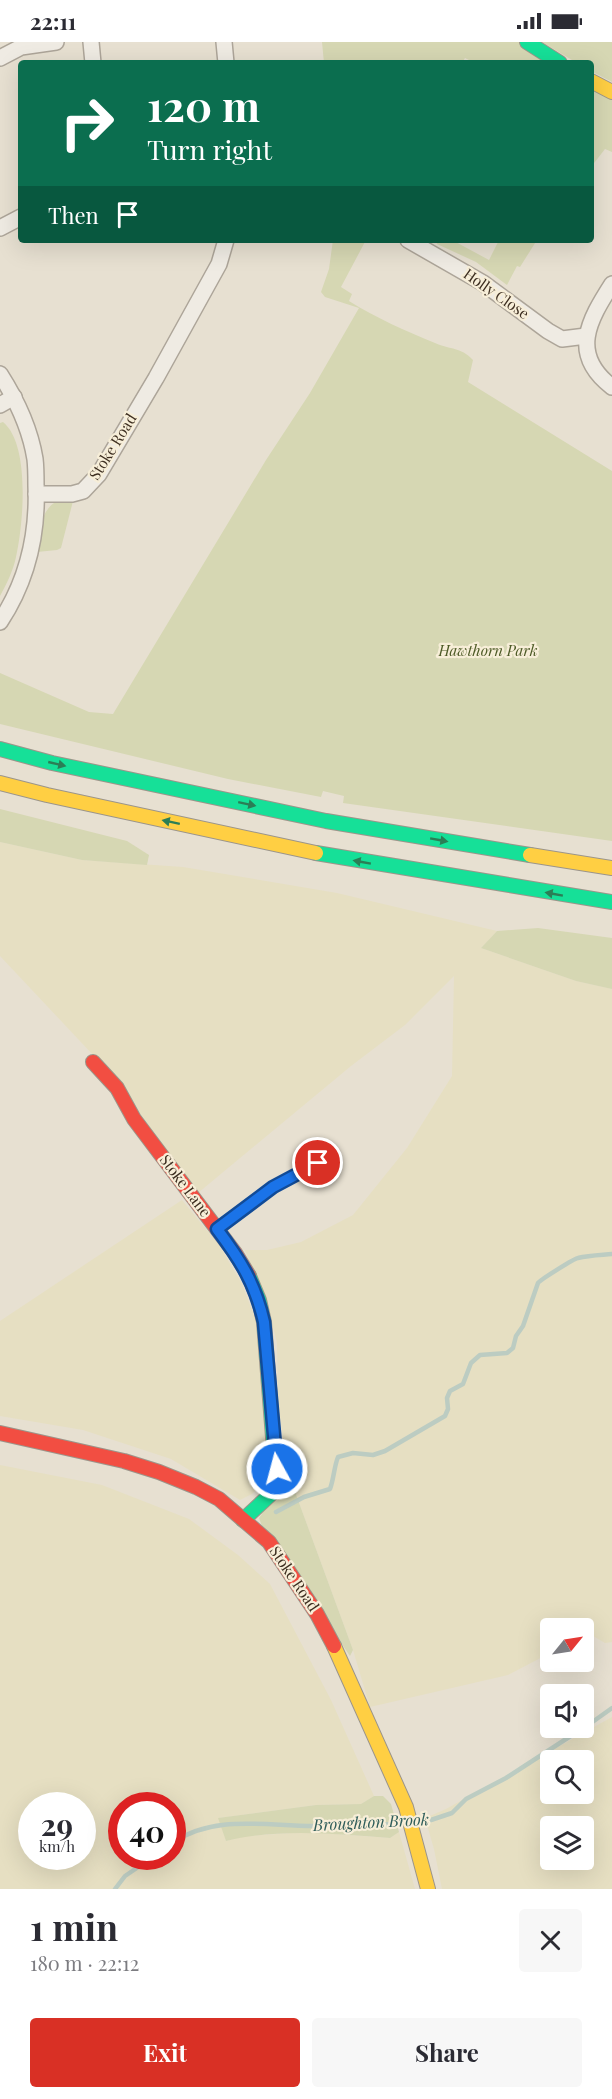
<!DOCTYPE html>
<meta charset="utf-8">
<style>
:root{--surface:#fff;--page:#f7f7f7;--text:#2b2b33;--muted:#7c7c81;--accent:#d93025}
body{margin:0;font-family:"Playfair Display",serif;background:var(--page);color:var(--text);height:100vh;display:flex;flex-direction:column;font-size:22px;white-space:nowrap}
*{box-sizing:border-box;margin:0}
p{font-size:20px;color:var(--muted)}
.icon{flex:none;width:33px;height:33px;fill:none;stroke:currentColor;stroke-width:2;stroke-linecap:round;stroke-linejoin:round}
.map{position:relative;height:1847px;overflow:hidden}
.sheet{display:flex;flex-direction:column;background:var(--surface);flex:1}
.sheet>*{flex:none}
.top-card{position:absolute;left:18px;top:18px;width:576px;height:183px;border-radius:6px;box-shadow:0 6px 24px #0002;background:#0b6e4f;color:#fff;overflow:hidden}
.needle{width:39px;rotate:60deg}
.fabs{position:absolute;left:540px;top:1576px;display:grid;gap:12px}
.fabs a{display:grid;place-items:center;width:54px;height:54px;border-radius:6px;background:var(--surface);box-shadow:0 6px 24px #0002;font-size:30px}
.speed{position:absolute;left:18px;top:1750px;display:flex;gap:12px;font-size:30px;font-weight:700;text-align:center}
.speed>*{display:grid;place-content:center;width:78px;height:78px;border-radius:50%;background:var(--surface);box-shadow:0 6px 24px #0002;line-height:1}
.speed small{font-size:15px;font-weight:400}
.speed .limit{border:9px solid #d22;background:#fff;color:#111}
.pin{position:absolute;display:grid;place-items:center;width:51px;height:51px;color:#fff;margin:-26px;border:3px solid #fff;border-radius:50%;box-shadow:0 2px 6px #0007}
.me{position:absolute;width:66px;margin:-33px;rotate:353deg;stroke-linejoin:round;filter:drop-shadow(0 0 4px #0008)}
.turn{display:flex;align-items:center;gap:21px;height:126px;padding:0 30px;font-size:27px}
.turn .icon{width:78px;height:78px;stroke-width:2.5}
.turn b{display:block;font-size:42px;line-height:51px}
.then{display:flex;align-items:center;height:57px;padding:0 30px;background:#0003;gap:12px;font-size:22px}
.round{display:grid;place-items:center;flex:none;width:63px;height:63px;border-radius:6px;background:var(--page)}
.headline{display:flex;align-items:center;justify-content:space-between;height:102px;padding:0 30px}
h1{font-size:36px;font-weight:700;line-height:45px}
.action{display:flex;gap:12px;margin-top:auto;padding:12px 30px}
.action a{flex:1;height:69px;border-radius:6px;background:var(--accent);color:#fff;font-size:24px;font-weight:700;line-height:69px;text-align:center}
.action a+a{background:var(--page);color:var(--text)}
.status{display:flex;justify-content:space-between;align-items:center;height:42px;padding:0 30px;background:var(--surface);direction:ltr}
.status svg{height:16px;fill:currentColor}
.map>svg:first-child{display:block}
.farmland{fill:#e6dfc2;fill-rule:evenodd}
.green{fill:#d6d7b3}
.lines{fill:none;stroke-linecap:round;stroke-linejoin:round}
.stream{stroke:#bcccc2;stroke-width:4.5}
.lane-casing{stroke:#ada599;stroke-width:10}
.street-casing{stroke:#ada599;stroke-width:18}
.fast-casing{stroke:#9c958a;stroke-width:16}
.slow-casing{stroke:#9c958a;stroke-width:16}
.jam-casing{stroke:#9c958a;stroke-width:16}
.lane{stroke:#efebe3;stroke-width:8}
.street{stroke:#efebe3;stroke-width:15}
.fast{stroke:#16e098;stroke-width:14}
.slow{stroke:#ffcf43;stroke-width:14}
.jam{stroke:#f24e42;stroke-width:14}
.oneway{fill:#2b7e56}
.route-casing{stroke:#114b97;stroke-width:15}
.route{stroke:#1a73e8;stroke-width:10}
.labels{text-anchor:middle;stroke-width:4.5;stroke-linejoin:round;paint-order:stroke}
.street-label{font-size:15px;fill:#3d2e20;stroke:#f7eed8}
.park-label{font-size:15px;font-style:italic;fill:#4d5a26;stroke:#f7eed8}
.water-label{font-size:16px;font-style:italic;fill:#2f5d5a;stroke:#f7eed8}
</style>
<div class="status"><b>22:11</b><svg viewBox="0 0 49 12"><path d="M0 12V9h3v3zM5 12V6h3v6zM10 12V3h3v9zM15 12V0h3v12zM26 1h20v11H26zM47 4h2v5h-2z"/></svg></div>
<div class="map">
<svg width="612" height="1847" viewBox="0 0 612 1847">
<rect width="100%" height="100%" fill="#e7e0d1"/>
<!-- farmland -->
<g class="farmland">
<path d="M0,800L82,818L183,825L337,851L497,889L481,906L576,939L612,947V1600L605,1601L588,1591L584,1594V1587H550V1611L508,1633L370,1665L353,1608L287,1428L278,1359L277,1301L270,1273L245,1208H267L301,1200L353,1173L407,1106L452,1034L454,934L405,983L351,1024L198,1151L110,1031L0,914Z"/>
<path d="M182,1158L219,1203L242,1242L257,1281L266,1411L263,1440L252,1452L240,1458L171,1417L83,1388L0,1374V1279Z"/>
<path d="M0,1423L102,1443L189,1477L238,1513L270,1542L331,1658L374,1754L361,1762L316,1763L219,1776L226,1799L245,1794L307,1790L390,1796L399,1790L415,1847H0ZM32,1764H82V1815H32ZM122,1764H172V1815H122Z"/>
<path d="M612,1675V1847H442L434,1807L425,1776L446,1767ZM550,1719H584V1752H550ZM550,1785H584V1818H550Z"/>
</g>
<!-- green -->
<g class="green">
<path d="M322,0H525L558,21H475L465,16L462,21H324Z"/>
<path d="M542,0H612V40L591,29V21H577Z"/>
<path d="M591,42L612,58V110L605,107L591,125Z"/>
<path d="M333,198H366L341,245L352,252L349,259C376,276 406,289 435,301C451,308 461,305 473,318L468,340L612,429V799L343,761L344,754L323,749L321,755L228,737L0,682V631L89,670L113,672L266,418L310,351L359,266L325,255L321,250L329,227Z"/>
<path d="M436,198H452L489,218L499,198H537L520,225L517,224L507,243L476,220L437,202Z"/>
<path d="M3,380C31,403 23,484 16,515C13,529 7,541 0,554V381Z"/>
<path d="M57,459H73L61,506L57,508L37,510C40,492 39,469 57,459Z"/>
<path d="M0,767L127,799L149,813L147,823L82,818L0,800Z"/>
<path d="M538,886L612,896V947L576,939L481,906L497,889Z"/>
<path d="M287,1428L353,1608L350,1614L262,1484L259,1476L284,1441Z"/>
<path d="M374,1754H383L391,1762L399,1790L390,1796C336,1792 280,1786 226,1799L218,1776L316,1763L361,1762Z"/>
</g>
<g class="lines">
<!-- stream -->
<g class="stream">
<path d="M276,1470L304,1455L330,1447C334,1436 334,1425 338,1415L353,1411L373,1413L385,1409L445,1374L448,1367L447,1356L450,1349L463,1342L471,1321L480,1313L507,1311L513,1306L516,1294L523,1284L538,1241C540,1238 575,1216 578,1216C589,1213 601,1213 612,1212"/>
<path d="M584,1686L612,1666"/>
<path d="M417,1780L431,1778L452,1771L466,1757L506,1736L583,1686"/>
<path d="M172,1801C214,1772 265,1784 313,1784C343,1785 375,1784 405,1781"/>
<path d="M115,1847L125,1834L153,1815"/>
</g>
<!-- lane casing -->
<g class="lane-casing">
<path id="lane" d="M218,1186L273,1145L318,1121"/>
</g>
<!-- street casing -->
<g class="street-casing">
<g id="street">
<path d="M91,0L93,21"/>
<path d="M224,0L226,21"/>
<path d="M0,16L21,5L56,0"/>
<path d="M0,186L21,175"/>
<path d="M408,198L483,241L548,289L562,297L586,294"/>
<path d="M612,242C589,278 569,312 612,345"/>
<path d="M0,332C16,357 30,386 35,417C36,425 36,435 36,444C38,493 27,539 0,580"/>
<path d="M0,363L14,355"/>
<path d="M36,452H72L83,449L99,432L156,336L219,222L226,198"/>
</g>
</g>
<!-- fast casing -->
<g class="fast-casing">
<g id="fast">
<path d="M527,0L560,21"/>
<path d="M0,707L52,721L326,779L530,813"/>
<path d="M316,811L612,860"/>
<path d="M243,1478L271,1452L276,1434L264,1280L259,1258L249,1234"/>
</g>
</g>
<!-- slow casing -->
<g class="slow-casing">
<g id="slow">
<path d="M591,39L612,50"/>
<path d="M0,741L47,753L316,811"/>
<path d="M530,813L612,826"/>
<path d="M334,1604L406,1765L428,1847"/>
</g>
</g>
<!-- jam casing -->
<g class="jam-casing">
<g id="jam">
<path d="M93,1020L117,1046L134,1077L235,1211L249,1234"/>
<path d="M0,1391L124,1419L159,1430L196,1445L219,1457L269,1500L317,1572L334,1604"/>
</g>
</g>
<!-- lane -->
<use href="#lane" class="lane"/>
<!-- street -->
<use href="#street" class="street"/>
<!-- fast -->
<use href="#fast" class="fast"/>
<!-- slow -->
<use href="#slow" class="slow"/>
<!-- jam -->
<use href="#jam" class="jam"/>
</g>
<!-- one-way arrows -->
<defs><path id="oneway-solid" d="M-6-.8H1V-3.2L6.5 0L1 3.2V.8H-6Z" transform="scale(1.5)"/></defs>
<g class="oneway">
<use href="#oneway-solid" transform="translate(57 722) rotate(13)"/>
<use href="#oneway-solid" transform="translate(247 762) rotate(12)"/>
<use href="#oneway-solid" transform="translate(171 780) rotate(-168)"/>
<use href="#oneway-solid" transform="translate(439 798) rotate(10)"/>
<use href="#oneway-solid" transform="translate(362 820) rotate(-170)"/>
<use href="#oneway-solid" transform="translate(554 852) rotate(-170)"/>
</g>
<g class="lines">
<!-- route casing -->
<g class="route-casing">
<path id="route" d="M277,1427L264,1280C255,1241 241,1219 217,1187L273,1145L318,1121"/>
</g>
<!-- route -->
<use href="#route" class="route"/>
</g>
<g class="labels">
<!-- street labels -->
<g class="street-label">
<text transform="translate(496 252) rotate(35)" y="5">Holly Close</text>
<text transform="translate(113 405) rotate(-58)" y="5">Stoke Road</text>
<text transform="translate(185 1144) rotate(53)" y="5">Stoke Lane</text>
<text transform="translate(294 1537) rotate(56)" y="5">Stoke Road</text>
</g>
<!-- park labels -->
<g class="park-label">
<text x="488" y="614">Hawthorn Park</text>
</g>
<!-- water labels -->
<g class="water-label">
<text transform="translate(371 1780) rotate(-3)" y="6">Broughton Brook</text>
</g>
</g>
</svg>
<div class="fabs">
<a><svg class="needle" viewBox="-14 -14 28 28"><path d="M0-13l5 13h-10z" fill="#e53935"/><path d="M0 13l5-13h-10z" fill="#7c7c81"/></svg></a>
<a><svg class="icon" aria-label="sound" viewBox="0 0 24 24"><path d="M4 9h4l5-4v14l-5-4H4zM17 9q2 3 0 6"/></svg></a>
<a><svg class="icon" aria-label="search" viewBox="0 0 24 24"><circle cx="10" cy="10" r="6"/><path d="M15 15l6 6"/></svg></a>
<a><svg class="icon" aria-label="layers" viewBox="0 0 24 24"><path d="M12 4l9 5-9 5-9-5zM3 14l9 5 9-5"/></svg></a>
</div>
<div class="speed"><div>29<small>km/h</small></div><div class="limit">40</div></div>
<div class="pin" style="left:318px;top:1121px;background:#d93025"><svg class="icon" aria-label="arrive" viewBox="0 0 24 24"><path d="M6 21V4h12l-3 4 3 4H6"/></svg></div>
<svg class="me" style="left:277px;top:1427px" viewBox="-20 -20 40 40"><circle r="17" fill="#1a73e8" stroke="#fff" stroke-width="3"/><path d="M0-11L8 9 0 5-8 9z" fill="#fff"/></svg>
<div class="top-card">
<div class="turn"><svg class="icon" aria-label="right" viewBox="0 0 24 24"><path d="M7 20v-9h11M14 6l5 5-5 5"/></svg><div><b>120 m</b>Turn right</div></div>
<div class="then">Then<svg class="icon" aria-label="arrive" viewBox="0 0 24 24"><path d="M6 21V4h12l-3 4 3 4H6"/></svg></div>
</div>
</div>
<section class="sheet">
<div class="headline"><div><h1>1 min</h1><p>180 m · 22:12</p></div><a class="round"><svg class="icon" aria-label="close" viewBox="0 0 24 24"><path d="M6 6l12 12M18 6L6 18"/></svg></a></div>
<div class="action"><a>Exit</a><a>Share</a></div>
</section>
